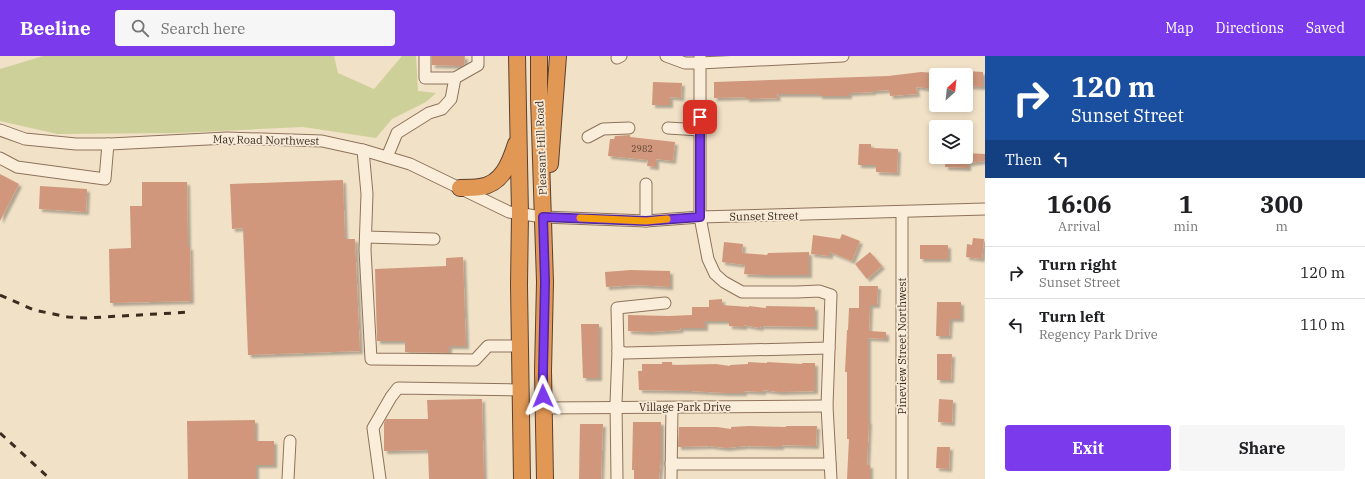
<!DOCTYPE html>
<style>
:root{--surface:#fff;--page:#f6f6f6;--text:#202124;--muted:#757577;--line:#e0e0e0;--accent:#7c3aed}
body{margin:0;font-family:"IBM Plex Serif",serif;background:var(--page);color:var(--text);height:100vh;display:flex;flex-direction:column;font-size:15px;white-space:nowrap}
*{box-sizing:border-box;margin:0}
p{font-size:13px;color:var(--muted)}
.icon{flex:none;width:22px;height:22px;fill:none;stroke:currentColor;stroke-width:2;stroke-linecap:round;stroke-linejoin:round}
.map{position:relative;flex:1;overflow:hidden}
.sheet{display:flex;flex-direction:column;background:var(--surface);width:380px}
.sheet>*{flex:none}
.banner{background:#1a4fa0;color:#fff;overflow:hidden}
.needle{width:26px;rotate:27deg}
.buttons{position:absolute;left:929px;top:12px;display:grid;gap:8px}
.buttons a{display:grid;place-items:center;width:44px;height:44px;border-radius:4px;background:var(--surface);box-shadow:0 2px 6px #0003;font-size:20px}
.pin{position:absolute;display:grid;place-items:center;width:34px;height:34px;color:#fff;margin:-17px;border-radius:8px;box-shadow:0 2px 6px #0006}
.me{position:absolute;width:44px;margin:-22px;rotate:359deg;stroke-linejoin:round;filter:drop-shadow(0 0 3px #0008)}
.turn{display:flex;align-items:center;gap:14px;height:84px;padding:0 20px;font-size:18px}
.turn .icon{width:52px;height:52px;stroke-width:2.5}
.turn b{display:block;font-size:28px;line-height:34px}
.then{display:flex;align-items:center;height:38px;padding:0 20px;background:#0003;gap:8px;font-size:15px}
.eta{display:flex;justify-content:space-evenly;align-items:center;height:68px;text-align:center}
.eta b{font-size:24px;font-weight:700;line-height:28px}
.cta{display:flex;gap:8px;margin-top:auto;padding:8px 20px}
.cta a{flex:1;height:46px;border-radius:4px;background:var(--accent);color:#fff;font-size:16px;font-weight:700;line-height:46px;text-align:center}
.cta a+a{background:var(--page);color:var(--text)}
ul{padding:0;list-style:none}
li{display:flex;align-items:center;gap:12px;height:52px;padding:0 20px;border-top:1px solid var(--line)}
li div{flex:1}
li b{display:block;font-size:15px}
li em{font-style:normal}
header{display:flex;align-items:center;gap:24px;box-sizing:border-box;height:56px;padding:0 20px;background:var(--accent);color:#fff}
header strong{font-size:19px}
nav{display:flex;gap:22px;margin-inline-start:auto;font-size:14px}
.search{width:280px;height:36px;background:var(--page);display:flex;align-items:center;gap:10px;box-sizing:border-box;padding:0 14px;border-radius:4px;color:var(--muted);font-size:15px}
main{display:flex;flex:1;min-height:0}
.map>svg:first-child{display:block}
.green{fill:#ced09a}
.building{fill:#d0977b;filter:url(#shadow)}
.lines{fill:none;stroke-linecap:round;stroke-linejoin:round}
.minor-casing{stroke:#8e725b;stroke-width:13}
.highway-casing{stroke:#5b402f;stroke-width:18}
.minor{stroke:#faeedb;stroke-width:11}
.highway{stroke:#e29855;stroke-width:16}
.rail{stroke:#3d2b1f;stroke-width:3;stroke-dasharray:7 7;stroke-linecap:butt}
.route-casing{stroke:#51269a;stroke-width:10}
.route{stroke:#7c3aed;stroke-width:7}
.slow{stroke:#f59e0b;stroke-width:7}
.labels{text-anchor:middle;stroke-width:3.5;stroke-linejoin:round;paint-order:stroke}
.number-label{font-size:9px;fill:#624636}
.street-label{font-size:11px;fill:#3d2b1f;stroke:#f7ebd7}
</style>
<header>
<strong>Beeline</strong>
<div class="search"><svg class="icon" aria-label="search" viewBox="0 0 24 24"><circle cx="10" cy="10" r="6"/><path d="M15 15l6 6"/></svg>Search here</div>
<nav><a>Map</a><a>Directions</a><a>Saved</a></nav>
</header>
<main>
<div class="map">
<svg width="985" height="423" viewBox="0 0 985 423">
<defs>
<filter id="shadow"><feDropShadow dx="3" dy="3" stdDeviation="1" flood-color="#0004"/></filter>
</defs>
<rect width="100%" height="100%" fill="#f1e1c7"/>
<!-- green -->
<path class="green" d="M43,0H334L338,17L374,33L402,0H416L418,35L436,37L426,46L392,63L376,82L303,71L178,77L57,78L0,65V13Z"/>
<!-- building -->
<g class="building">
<path d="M432,0H465L464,9L462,10L432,9Z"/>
<path d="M966,15L983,16V31L966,30Z"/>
<path d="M921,16L936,17V33L916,31L917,38L890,40L889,34L873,35V36L849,37V40H819V38H777L778,42L746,43V41L714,42V26L888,20Z"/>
<path d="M653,26L682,27L681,42L670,41V49H652Z"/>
<path d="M630,79V81L675,86L673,105L656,103V111L647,110L648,104L608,100L610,83H614L615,80Z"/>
<path d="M859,88H871V92L898,93L897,117L876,116V109H858Z"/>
<path d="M966,97L985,98V105L968,107V112L945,111L946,101H966Z"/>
<path d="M0,118L19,128L0,165Z"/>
<path d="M343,124L345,183H355L360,295L248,299L243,172L232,173L230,128Z"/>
<path d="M142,126H187L188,191H190L191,245L110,247L109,193L131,192L130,150H142Z"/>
<path d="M40,130L87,133L86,156L39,153Z"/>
<path d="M842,178L860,185L852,205L830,196V200L811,198L813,179L840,183Z"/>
<path d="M973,182L984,183L982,203L966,201L967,188L972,189Z"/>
<path d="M724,186L743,188L742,197L767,199L768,197L809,196V219H763L744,218L745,209L722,206Z"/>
<rect x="920" y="189" width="28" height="14"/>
<path d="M870,196L882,210L867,223L855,208Z"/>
<path d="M463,201L466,290H449V297L405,296V285H377L375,213L446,210V202Z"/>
<path d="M631,214L670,215V231L637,229L606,231L605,216Z"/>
<path d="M859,230H878L877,249H870L869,275L886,276V283L868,282V365H869L867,409H870V423H847L849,383H847V316H845L847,274H848L849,252H859Z"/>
<path d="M722,243V249L749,251V250L766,252V250L815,251V271L761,270L760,272L744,269V271L729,270V265H705V272H680L681,274L649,276L628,275V259L669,260L692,259V251H709V244Z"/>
<path d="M937,246H961V263H950L949,280H936Z"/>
<path d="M581,268H599V322H583Z"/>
<path d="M937,298H952L951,324H937Z"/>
<path d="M662,306H672V309L716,308L730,310V309L748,308V306L767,307V306L802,308V307H815V335L779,336L763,334V336L744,335V337H726L691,335L639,334L638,315H642V308H662Z"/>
<path d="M482,343L484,423H429L428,394L384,395V367L386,363H428L427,344Z"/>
<path d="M939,343L953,344L952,367L938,366Z"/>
<path d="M255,364V385H274V409H256V423H188L187,365Z"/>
<path d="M633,366H661V404L659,423H634V414H632Z"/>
<path d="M580,368H603L601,423H579Z"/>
<path d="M749,370L786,371V370H817L816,390L781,389V391L746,390L726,392L710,390L678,391L679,371H717L731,373V371Z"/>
<path d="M937,391H950L949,413L936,412Z"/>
</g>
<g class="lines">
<!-- minor casing -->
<g class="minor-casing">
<g id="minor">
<path d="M425,0V22H455L478,9V0"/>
<path d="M666,0L685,7H700V1"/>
<path d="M617,2L621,0"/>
<path d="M668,72L700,74"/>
<path d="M0,74L25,83L76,88H110L227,82L322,85L363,94L410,108L509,156L543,161L646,165L700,161L985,153"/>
<path d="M588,81L603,73L629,72"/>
<path d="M363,94L367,138L365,194L371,303L475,304L488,290H520"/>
<path d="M387,101L397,77L429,57L442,53L451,43L455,22"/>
<path d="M0,102L17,111L105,123L108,88"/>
<path d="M902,156V423"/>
<path d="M646,165V128"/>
<path d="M366,181L434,183"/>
<path d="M618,295L625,297L829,292"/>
<path d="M544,352L827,350"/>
<path d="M671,408H830"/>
<path d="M288,423L290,385"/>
<path d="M380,423L373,372L391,341L398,332L521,334"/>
<path d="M617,423L616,347L618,295L617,252L665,247"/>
<path d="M671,423L672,352"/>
<path d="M831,423L827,350L831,239L819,235L797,236H742L724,226L715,218L708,203L700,161V7L843,0"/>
</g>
</g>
<!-- highway casing -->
<g class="highway-casing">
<g id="highway">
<path d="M517,0L520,158L519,229L522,423"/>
<path d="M539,0V42L545,226L543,315L545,423"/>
<path d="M550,108L558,0"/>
<path d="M460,132C467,132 474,132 480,131C502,128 510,107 516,88"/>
</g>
</g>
<!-- minor -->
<use href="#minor" class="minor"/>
<!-- highway -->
<use href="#highway" class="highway"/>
<!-- rail -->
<g class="rail">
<path d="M0,239L34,254L68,261L86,262L191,256"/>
<path d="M0,377L50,423"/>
</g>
</g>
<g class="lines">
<!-- route casing -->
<g class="route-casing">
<path id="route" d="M543,340V316L545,226L543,161L646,165L700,161V61"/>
</g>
<!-- route -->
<use href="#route" class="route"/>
<!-- slow -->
<path class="slow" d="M580,162L646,165L667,163"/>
</g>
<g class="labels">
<!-- number labels -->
<g class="number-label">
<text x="642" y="96">2982</text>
</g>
<!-- street labels -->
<g class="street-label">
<text transform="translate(266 84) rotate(1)" y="4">May Road Northwest</text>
<text transform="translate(541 92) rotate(-92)" y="4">Pleasant Hill Road</text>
<text transform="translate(764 160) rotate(-1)" y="4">Sunset Street</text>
<text transform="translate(902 290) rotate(-90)" y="4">Pineview Street Northwest</text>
<text x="685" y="355">Village Park Drive</text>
</g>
</g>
</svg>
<div class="buttons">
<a><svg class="needle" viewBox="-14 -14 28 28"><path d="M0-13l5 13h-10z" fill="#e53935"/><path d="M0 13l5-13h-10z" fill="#757577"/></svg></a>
<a><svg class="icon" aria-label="layers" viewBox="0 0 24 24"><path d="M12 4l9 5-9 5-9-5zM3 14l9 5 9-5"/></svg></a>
</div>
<div class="pin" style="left:700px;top:61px;background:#d93025"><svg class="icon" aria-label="arrive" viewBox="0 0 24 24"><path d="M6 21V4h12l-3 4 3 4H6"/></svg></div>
<svg class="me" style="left:543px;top:340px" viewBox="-20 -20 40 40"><path d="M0-17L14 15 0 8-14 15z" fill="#7c3aed" stroke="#fff" stroke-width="4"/></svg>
</div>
<section class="sheet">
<div class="banner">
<div class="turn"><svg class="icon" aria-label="right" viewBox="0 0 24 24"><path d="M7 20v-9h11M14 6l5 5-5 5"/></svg><div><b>120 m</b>Sunset Street</div></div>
<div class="then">Then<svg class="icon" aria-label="left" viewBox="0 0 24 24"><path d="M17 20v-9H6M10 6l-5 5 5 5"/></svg></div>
</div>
<div class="eta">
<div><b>16:06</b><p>Arrival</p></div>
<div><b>1</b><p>min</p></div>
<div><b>300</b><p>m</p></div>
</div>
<ul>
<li><svg class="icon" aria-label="right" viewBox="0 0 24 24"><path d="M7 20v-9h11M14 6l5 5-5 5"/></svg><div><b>Turn right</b><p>Sunset Street</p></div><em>120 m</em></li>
<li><svg class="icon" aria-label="left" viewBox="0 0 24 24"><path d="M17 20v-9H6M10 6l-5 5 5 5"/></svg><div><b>Turn left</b><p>Regency Park Drive</p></div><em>110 m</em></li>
</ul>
<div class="cta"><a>Exit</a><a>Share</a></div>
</section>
</main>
